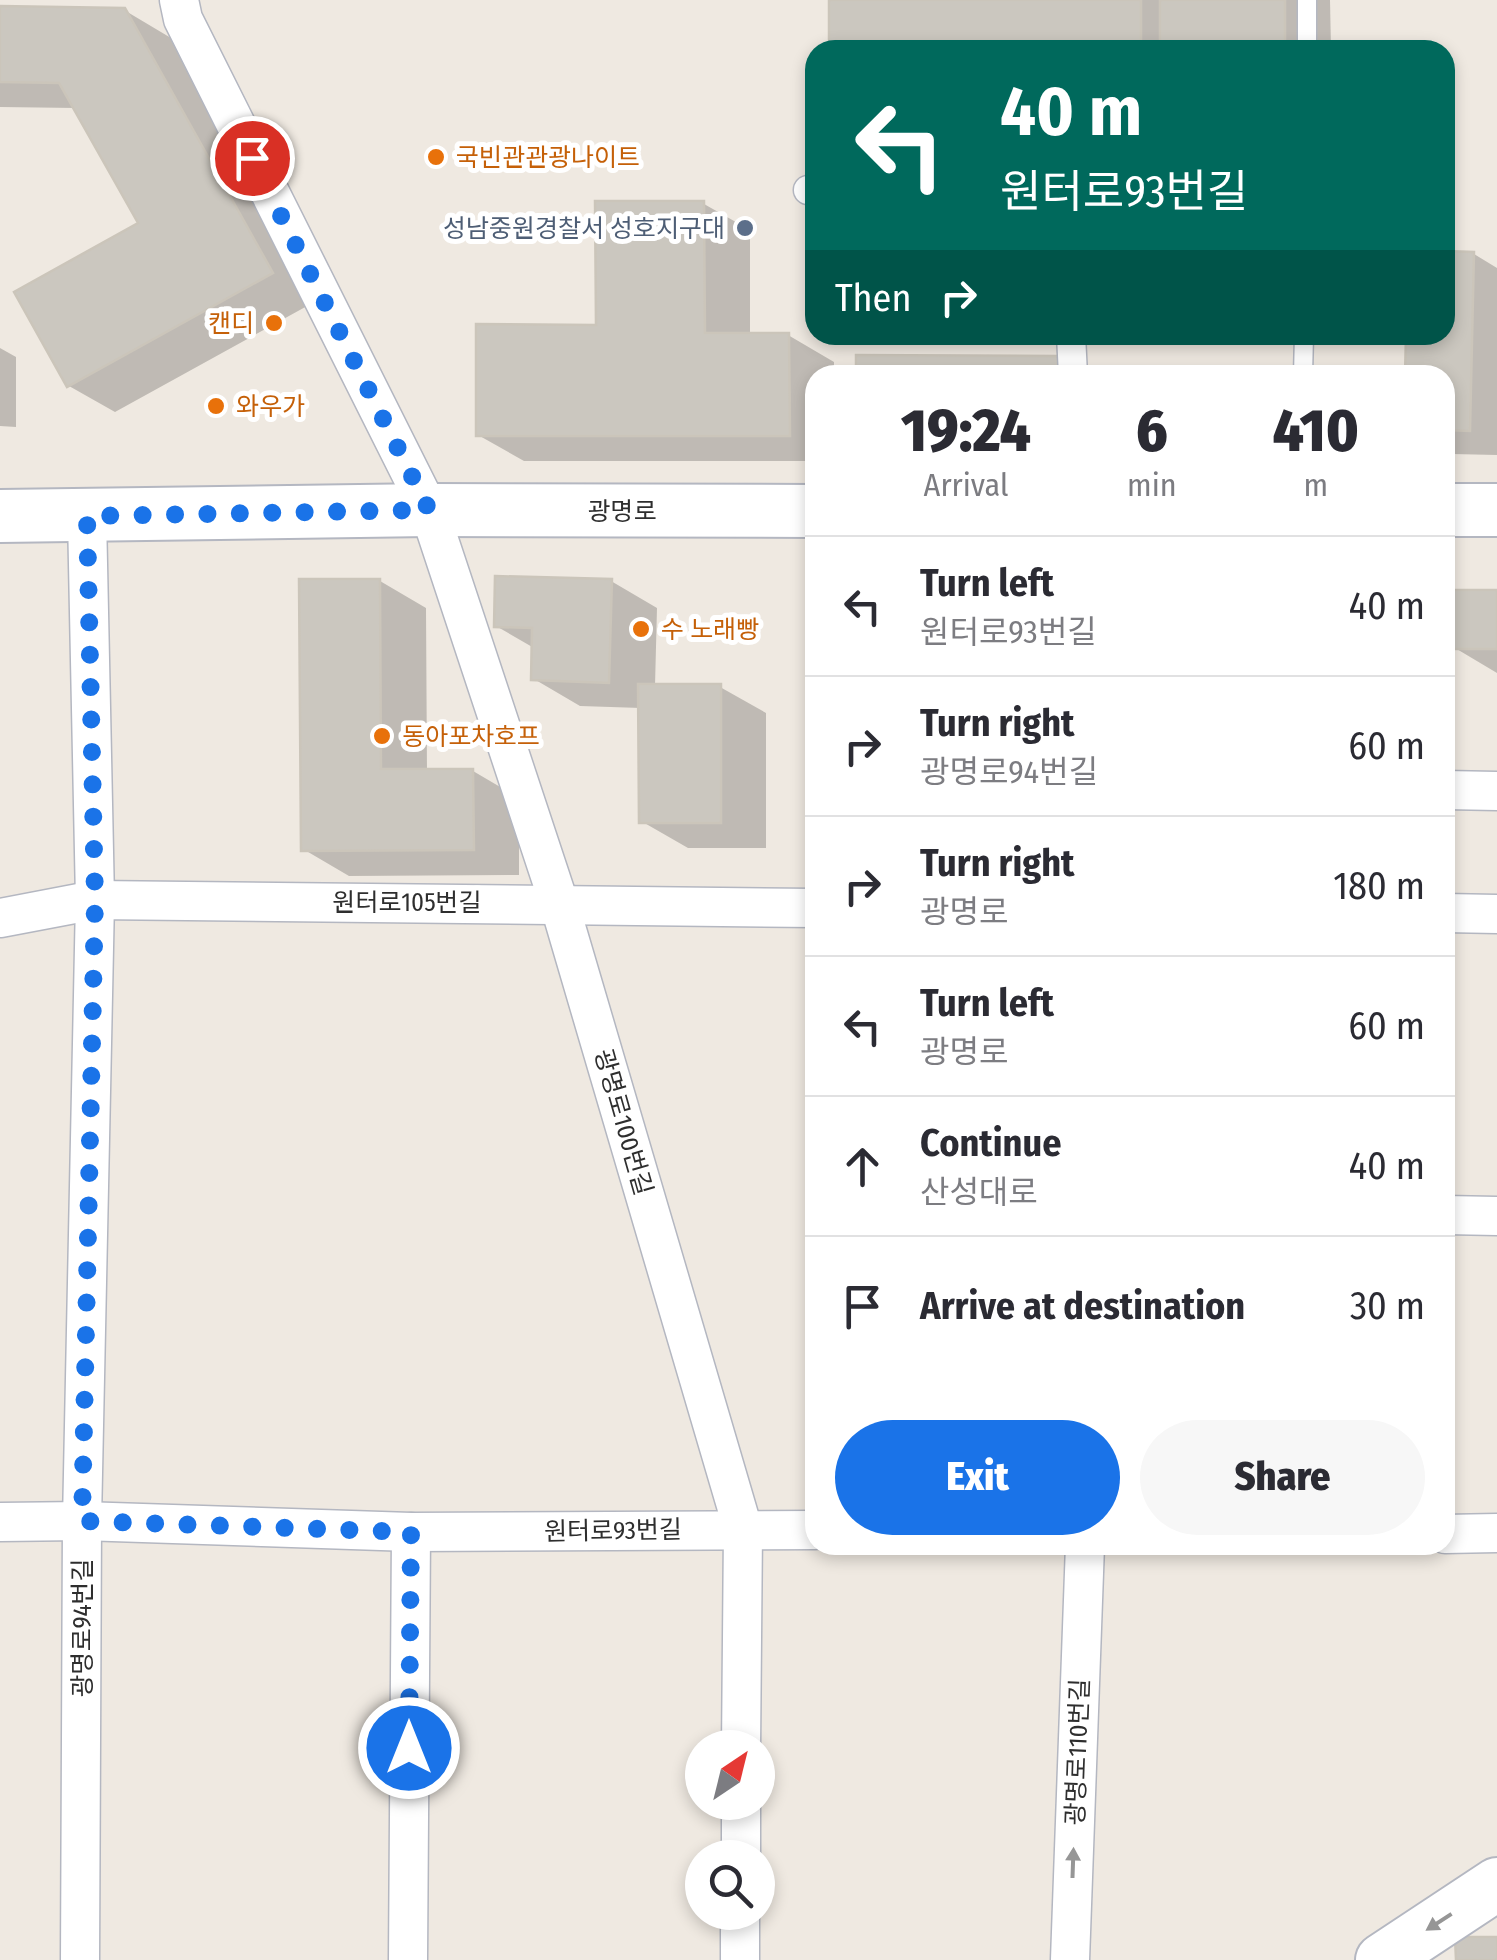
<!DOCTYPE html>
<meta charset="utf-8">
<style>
:root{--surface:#fff;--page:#f7f7f7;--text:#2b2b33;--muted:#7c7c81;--line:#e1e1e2;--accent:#1a73e8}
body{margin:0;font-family:"Fira Sans Condensed","Noto Sans KR",sans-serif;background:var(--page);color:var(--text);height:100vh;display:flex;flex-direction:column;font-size:38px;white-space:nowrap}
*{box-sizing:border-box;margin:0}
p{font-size:32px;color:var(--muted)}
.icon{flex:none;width:55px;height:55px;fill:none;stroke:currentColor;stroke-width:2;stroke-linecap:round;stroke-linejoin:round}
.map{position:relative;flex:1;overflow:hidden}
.details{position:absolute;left:805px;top:365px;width:650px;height:1190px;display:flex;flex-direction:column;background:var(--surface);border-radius:30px;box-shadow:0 5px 15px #0003}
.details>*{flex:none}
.top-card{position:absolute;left:805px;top:40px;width:650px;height:305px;border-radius:30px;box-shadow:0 5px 15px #0003;background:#00695c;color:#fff;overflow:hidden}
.needle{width:65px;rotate:35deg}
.controls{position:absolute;left:685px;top:1730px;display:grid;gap:20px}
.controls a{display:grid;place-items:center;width:90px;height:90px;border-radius:50%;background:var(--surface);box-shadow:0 5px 15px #0003;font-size:50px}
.pin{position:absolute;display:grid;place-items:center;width:85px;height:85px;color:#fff;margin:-42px;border:5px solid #fff;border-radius:50%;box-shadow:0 2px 10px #0007}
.me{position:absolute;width:110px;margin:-55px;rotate:0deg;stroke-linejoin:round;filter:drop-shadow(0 0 8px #0008)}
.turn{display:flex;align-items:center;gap:35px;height:210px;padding:0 30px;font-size:45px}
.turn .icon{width:130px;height:130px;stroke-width:2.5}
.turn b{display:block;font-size:70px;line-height:85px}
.then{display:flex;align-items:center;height:95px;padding:0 30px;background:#0003;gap:20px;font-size:38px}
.eta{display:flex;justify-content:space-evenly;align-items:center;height:170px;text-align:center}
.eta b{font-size:60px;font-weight:800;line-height:70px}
.primary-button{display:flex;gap:20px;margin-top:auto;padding:20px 30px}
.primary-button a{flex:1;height:115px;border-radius:60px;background:var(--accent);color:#fff;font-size:40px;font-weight:800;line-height:115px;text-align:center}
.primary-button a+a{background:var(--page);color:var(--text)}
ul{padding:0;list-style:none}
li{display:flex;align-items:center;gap:30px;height:140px;padding:0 30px;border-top:2px solid var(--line)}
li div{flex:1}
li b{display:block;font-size:38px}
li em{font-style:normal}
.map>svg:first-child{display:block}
.shadow{fill:#0003}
.building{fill:#cbc7bf;stroke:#cbc5ba;stroke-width:2.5}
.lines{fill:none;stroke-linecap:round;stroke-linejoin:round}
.service-casing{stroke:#b4b7c1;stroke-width:21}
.pedestrian-casing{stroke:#b4b7c1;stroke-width:31}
.minor-casing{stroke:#b4b7c1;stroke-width:41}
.secondary-casing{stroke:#b4b7c1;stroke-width:56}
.service{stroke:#fff;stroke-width:18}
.pedestrian{stroke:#fff;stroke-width:28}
.minor{stroke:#fff;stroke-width:38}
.secondary{stroke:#fff;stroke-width:52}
.oneway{fill:#969696}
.route{stroke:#1a73e8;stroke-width:18;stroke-dasharray:0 32.4}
.food-dot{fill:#e8710a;stroke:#fff;stroke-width:4}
.service-dot{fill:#5c6f8a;stroke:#fff;stroke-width:4}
.labels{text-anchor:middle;stroke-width:10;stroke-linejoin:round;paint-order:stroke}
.food-label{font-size:25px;fill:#c56008;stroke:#fff;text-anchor:start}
.service-label{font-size:25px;fill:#4e5e75;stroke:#fff;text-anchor:end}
.street-label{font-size:25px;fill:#2e2e2e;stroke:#fff}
</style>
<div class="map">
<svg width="1497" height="1960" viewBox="0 0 1497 1960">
<rect width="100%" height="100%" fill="#efe9e1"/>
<!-- shadow -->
<g class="shadow">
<path d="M832,0H1330L1331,50H832Z"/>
<path d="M0,9L124,10L171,38L318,300L115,412L69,386L141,224L76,108L0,107Z"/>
<path d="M704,204L750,230V335H788L834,362V375H815V461H524L478,435L598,327Z"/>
<path d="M1445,254H1474L1497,268V455L1452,454L1445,450V375H1407L1408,335H1445Z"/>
<path d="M0,348L16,357V427L0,426Z"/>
<path d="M380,581L426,608L427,772L473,771L519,798V875L349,876L303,849Z"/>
<path d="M611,581L657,608L655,686L720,687L766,713V848H688L641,821V708L580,706L534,679V648L496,626Z"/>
<path d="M1497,593V673L1450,645V712H1445V605L1454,610Z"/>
</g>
<!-- building -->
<g class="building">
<rect x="829" y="0" width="312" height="50"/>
<rect x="1160" y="0" width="125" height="50"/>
<path d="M0,6L125,8L273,273L67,387L14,292L138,223L59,83L0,82Z"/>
<path d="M595,201H704L705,333H789L790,436H476V324L596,325Z"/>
<path d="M1445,251L1474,252L1470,431L1445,430V375H1405L1406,335H1445Z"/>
<path d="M856,355L1058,356V375H856Z"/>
<path d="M495,576L612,579L609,683L531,680L532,628L494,627Z"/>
<path d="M299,579H380L381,769H473L474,850L301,851Z"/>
<rect x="1451" y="590" width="46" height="59"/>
<path d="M638,684H721V823H639Z"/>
<path d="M1455,1937H1497V1960H1456Z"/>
</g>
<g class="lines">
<!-- service casing -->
<g class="service-casing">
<g id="service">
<path d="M1307,50V0"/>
<path d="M1303,375L1304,335"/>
</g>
</g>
<!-- pedestrian casing -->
<g class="pedestrian-casing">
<g id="pedestrian">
<path d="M808,190H815"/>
<path d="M1071,335L1073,375"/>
</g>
</g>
<!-- minor casing -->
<g class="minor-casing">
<g id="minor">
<path d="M179,0L183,19L429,510L559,903L743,1529L741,1748"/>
<path d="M1445,790L1497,791"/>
<path d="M1445,913L1497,914"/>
<path d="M0,918L95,900L815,908"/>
<path d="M1445,1215L1497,1216"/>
<path d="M0,1522L82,1521L411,1532L815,1530"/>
<path d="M1445,1534L1497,1533"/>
<path d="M741,1858V1802"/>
<path d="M80,1960L82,1521L95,900L87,516"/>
<path d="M408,1960L411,1532"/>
<path d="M740,1960V1912"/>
<path d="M1070,1960L1085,1545"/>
</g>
</g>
<!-- secondary casing -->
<g class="secondary-casing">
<g id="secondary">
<path d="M1445,510H1497"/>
<path d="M0,516L429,510L815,511"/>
<path d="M1382,1960L1497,1884"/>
</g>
</g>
<!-- service -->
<use href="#service" class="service"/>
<!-- pedestrian -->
<use href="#pedestrian" class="pedestrian"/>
<!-- minor -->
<use href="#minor" class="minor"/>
<!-- secondary -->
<use href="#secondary" class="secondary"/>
</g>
<!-- one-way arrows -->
<defs><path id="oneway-solid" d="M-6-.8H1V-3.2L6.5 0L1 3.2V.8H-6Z" transform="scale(2.5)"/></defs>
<g class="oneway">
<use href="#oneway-solid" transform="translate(1073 1863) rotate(-88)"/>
<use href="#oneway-solid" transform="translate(1439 1922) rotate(147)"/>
</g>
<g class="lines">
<!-- route -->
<path class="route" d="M252,158L429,510L87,516L95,900L82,1521L411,1532L409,1748"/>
</g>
<!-- markers -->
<g class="food-dot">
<circle cx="436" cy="157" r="10"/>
<circle cx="274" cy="323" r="10"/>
<circle cx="216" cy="406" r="10"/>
<circle cx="641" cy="629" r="10"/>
<circle cx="382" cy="736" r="10"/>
</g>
<circle class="service-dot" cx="745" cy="228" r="10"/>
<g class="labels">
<!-- food labels -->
<g class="food-label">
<text x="456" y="166">국빈관관광나이트</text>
<text x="254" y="332" text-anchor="end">캔디</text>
<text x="236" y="415">와우가</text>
<text x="661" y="638">수 노래빵</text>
<text x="402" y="745">동아포차호프</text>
</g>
<!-- service labels -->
<g class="service-label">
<text x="725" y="237">성남중원경찰서 성호지구대</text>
</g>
<!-- street labels -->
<g class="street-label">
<text x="622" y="520">광명로</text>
<text x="407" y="911">원터로105번길</text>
<text transform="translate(624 1122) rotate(74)" y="9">광명로100번길</text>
<text transform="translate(613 1530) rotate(-1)" y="9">원터로93번길</text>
<text transform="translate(82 1628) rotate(-90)" y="9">광명로94번길</text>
<text transform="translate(1077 1752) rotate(-88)" y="9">광명로110번길</text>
</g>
</g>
</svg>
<div class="controls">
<a><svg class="needle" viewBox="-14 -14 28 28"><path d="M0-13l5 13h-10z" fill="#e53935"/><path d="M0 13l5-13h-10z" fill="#7c7c81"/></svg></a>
<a><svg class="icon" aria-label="search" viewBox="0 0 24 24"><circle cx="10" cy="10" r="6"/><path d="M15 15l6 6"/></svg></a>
</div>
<div class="pin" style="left:252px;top:158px;background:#d93025"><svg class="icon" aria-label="arrive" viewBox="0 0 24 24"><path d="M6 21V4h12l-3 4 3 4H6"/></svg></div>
<svg class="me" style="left:409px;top:1748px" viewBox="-20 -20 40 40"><circle r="17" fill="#1a73e8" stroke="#fff" stroke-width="3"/><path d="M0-11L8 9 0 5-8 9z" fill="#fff"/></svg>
<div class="top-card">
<div class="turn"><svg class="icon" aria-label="left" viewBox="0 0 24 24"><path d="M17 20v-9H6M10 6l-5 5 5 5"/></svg><div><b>40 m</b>원터로93번길</div></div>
<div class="then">Then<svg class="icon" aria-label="right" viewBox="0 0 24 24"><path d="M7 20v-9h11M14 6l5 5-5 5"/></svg></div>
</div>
<section class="details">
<div class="eta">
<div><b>19:24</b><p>Arrival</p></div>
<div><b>6</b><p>min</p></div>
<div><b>410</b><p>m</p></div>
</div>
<ul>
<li><svg class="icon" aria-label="left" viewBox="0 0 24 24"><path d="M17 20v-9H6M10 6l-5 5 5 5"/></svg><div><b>Turn left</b><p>원터로93번길</p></div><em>40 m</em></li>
<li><svg class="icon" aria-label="right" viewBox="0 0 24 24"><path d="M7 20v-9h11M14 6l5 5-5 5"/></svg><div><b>Turn right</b><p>광명로94번길</p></div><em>60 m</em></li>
<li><svg class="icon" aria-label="right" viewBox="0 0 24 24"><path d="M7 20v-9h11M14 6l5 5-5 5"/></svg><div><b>Turn right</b><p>광명로</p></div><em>180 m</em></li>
<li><svg class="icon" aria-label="left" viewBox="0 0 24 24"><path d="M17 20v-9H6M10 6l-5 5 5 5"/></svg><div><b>Turn left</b><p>광명로</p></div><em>60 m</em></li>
<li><svg class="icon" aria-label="ahead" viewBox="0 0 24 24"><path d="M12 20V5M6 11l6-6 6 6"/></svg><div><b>Continue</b><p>산성대로</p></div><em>40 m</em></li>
<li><svg class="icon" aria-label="arrive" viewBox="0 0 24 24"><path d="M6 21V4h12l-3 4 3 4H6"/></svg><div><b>Arrive at destination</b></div><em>30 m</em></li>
</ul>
<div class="primary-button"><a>Exit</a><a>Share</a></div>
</section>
</div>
